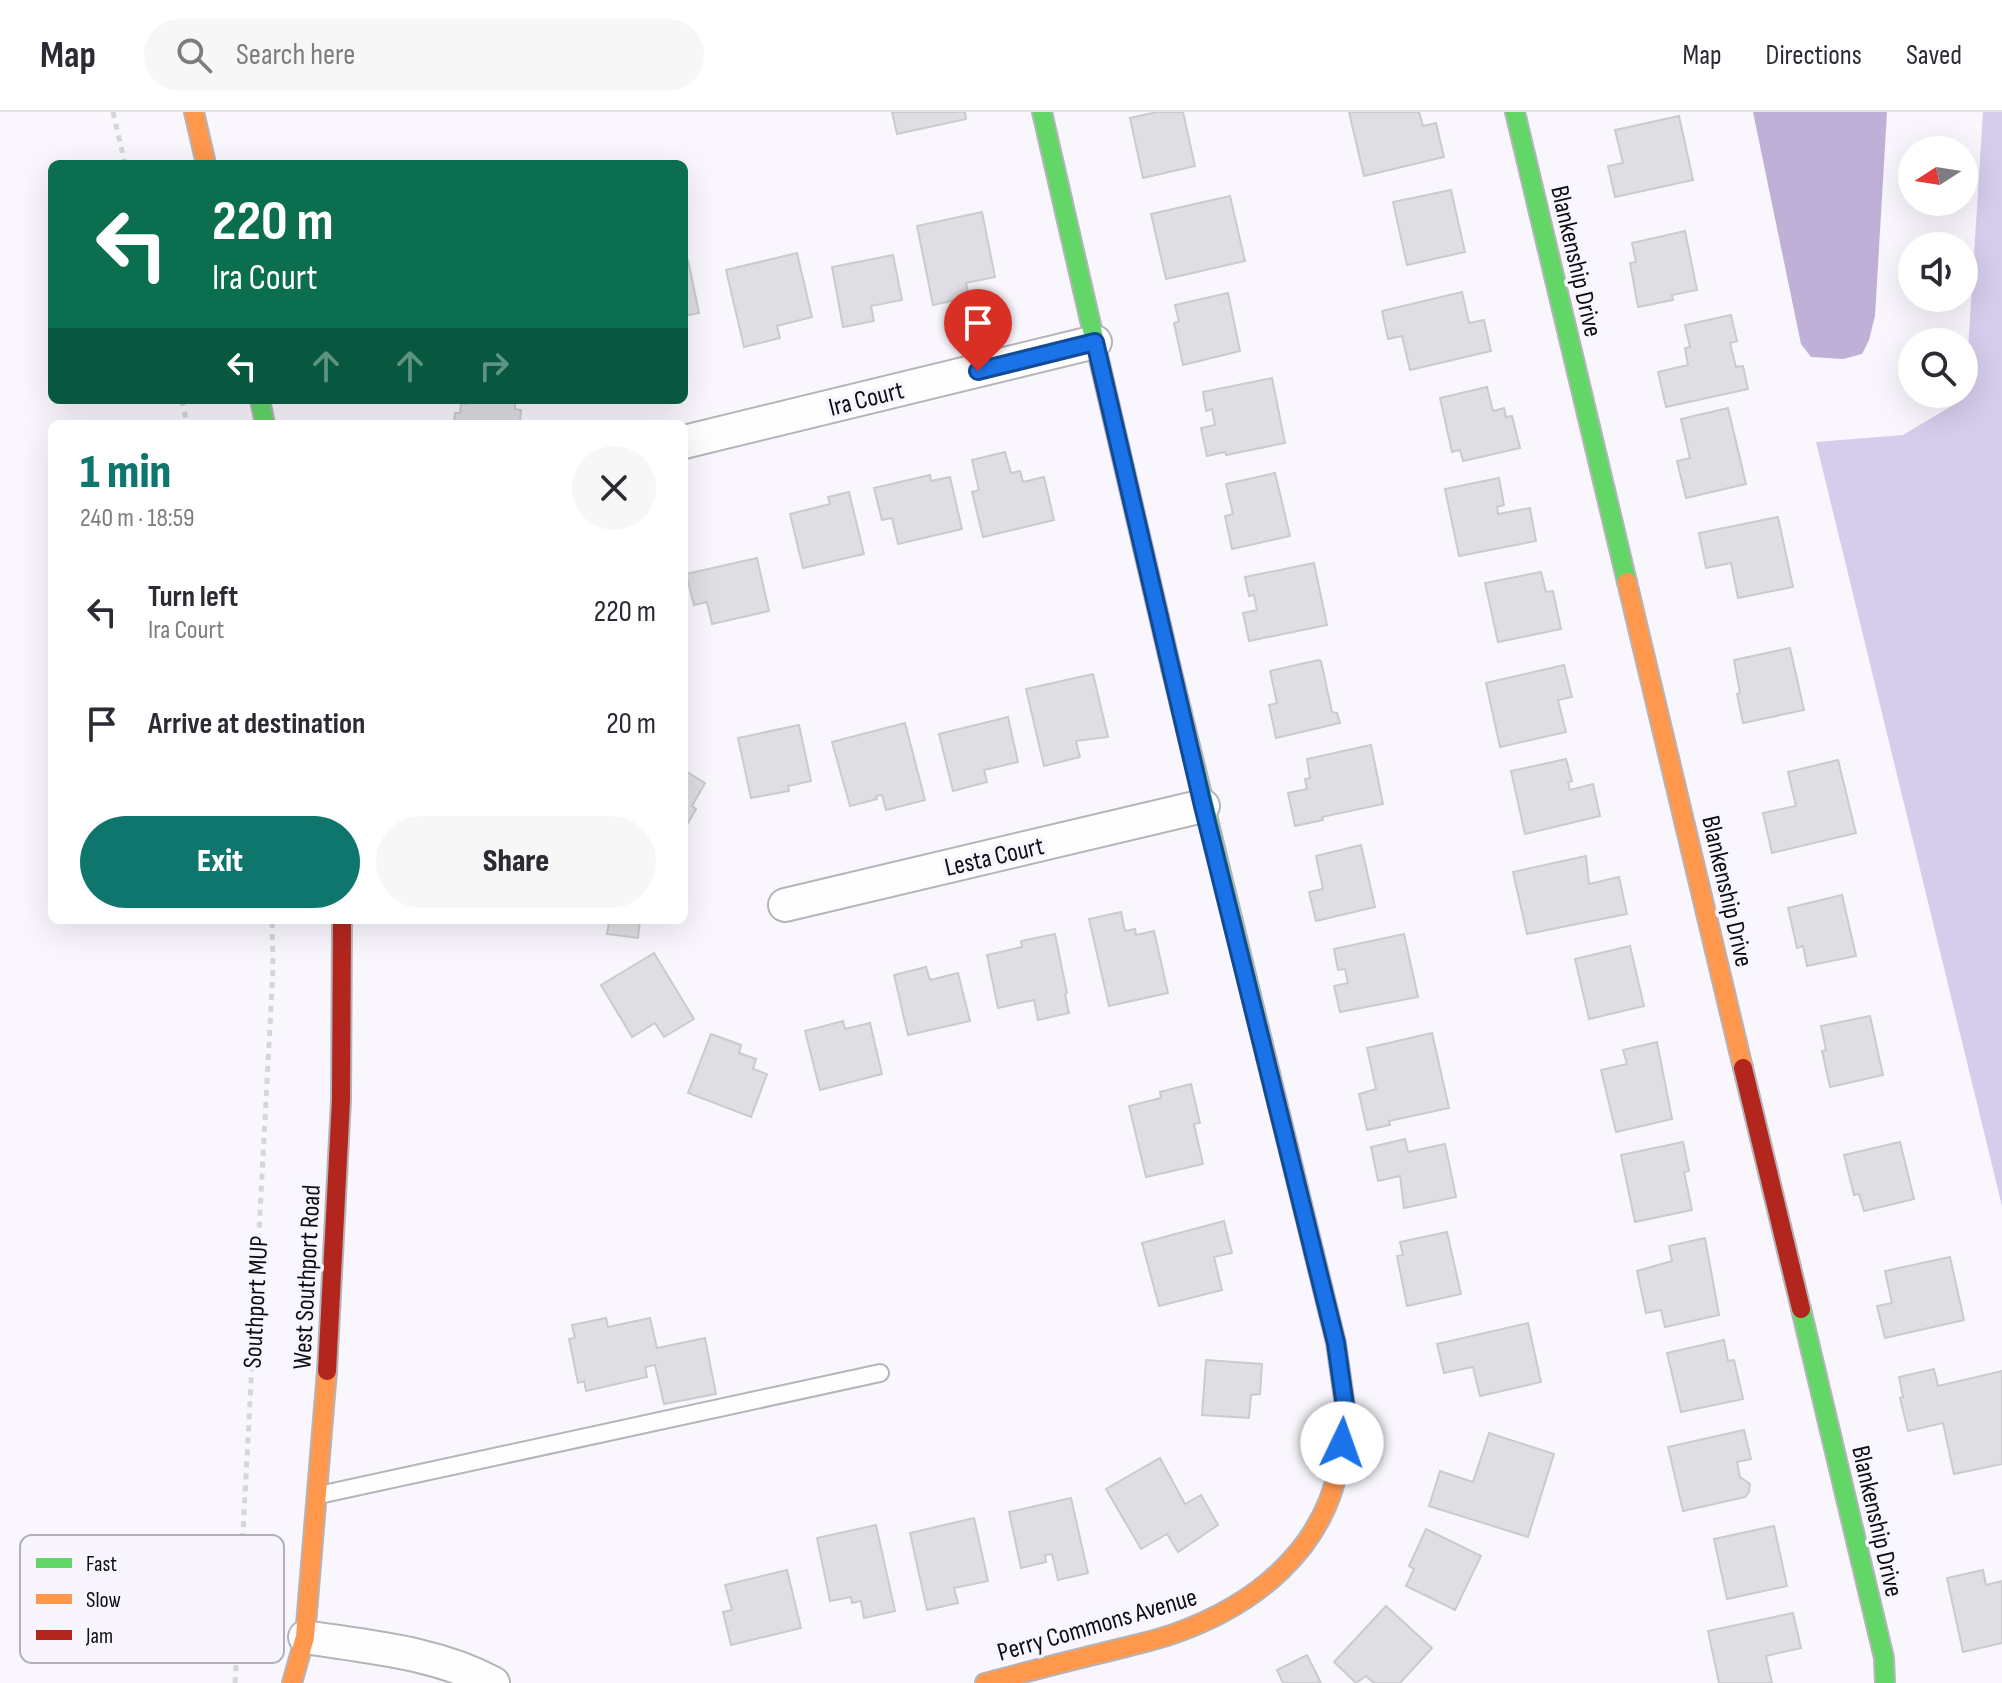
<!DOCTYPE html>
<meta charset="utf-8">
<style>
:root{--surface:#fff;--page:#f7f7f7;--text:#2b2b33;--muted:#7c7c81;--line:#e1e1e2;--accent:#0f766e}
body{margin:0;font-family:"Sofia Sans Condensed",sans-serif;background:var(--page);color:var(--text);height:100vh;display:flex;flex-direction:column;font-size:30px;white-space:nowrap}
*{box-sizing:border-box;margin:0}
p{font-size:26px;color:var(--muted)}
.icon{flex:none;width:44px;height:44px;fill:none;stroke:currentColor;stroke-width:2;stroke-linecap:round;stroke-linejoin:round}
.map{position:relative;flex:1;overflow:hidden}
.side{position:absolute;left:48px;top:308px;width:640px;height:504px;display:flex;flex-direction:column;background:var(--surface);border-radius:12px;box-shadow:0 8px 32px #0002}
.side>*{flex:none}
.top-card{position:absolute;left:48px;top:48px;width:640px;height:244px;border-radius:12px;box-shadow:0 8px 32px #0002;background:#0b6e4f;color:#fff;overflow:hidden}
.needle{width:52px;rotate:258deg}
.controls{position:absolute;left:1898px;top:24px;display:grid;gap:16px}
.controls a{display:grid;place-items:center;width:80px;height:80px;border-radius:50%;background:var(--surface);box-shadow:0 8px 32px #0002;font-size:40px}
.pin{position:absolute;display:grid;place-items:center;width:68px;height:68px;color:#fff;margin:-82px -34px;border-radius:50% 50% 50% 0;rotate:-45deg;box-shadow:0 0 8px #0007}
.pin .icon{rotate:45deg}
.me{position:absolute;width:88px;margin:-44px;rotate:3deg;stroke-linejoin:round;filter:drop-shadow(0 0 6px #0008)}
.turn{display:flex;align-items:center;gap:28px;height:168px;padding:0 32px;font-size:36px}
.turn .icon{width:104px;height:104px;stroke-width:2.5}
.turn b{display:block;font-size:56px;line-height:68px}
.lanes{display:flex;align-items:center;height:76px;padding:0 32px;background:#0003;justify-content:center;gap:40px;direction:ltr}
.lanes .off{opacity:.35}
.round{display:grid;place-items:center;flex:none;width:84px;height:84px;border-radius:42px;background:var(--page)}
.overview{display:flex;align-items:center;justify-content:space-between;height:136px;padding:0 32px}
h1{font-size:48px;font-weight:800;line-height:60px;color:var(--accent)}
.action{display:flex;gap:16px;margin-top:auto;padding:16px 32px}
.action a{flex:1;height:92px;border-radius:48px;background:var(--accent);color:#fff;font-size:32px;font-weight:800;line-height:92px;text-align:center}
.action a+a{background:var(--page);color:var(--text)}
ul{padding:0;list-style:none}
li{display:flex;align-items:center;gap:24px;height:112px;padding:0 32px}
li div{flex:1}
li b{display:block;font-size:30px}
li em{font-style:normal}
header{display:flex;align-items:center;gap:48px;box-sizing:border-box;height:112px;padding:0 40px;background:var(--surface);border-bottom:2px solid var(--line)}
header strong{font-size:38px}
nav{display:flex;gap:44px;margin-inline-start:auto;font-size:28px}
.search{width:560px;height:72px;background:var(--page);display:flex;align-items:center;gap:20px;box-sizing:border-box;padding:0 28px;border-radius:44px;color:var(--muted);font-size:30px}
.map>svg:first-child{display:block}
.forest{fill:#d6ccec}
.water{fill:#beb0d6}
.building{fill:#dfdee2;stroke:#cbcacf;stroke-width:2}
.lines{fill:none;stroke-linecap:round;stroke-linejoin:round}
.lane-casing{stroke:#b5b4b8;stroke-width:20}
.street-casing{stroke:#b5b4b8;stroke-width:36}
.fast-casing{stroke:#b5b4b8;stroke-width:22}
.slow-casing{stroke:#b5b4b8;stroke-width:22}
.jam-casing{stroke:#b5b4b8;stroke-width:22}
.path{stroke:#d6d6d8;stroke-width:5;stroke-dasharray:6 6;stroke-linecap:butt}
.lane{stroke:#fefeff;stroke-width:16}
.street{stroke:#fefeff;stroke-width:32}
.fast{stroke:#63d668;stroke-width:18}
.slow{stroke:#ff974d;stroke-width:18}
.jam{stroke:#b3261e;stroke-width:18}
.route-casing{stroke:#114b97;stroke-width:20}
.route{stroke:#1a73e8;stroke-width:14}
.labels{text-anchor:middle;stroke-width:7;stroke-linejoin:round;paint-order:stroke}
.street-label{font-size:26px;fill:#0e0d10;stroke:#f8f5ff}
.key{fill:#f8f5ff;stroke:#b2afb7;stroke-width:2}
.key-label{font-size:22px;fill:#0e0d10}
</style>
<header>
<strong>Map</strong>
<div class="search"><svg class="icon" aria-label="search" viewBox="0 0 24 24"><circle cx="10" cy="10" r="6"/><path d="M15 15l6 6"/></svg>Search here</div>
<nav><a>Map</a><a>Directions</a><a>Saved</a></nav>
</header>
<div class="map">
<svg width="2002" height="1571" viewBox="0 0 2002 1571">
<rect width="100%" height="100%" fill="#f9f7fd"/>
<!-- forest -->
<path class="forest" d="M1983,0H2002V1094L1816,330L1903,323L1965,286Z"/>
<!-- water -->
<path class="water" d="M1753,0H1887L1875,204L1869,228L1862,242L1843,247L1811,245L1801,232Z"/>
<!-- building -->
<g class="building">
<path d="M892,0H965L966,7L897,22Z"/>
<path d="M1157,0H1183L1195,54L1143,66L1130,6Z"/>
<path d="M1349,0H1419L1423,14L1436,11L1444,45L1364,64Z"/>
<path d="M1679,4L1693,68L1615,85L1608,54L1623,51L1615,18Z"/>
<path d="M1451,78L1465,140L1407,153L1393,90Z"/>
<path d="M1230,84L1245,149L1166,167L1151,102Z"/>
<path d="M982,100L995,165L966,171L969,185L933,193L917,114Z"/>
<path d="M1685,119L1697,178L1672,183L1673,188L1638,195L1630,151L1636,150L1632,131Z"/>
<path d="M797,141L812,205L777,214L780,226L744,235L726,158Z"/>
<path d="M893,143L902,188L871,194L874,209L843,215L832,155Z"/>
<path d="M688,148L699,201L684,204V149Z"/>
<path d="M1462,180L1469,211L1484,208L1491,239L1410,258L1402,224L1388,227L1382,199Z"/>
<path d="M1228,181L1240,239L1183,253L1174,211L1179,209L1175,193Z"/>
<path d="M1731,203L1737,229L1730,231L1736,255L1743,254L1748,277L1666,295L1658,260L1688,253L1685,236L1690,235L1685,213Z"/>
<path d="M1272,266L1285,331L1226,343L1225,340L1207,344L1201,316L1215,313L1212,297L1206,299L1203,280Z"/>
<path d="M1487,275L1493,299L1504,296L1506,305L1512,304L1520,336L1463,349L1460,338L1452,340L1440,286Z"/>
<path d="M466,288H515V297L521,298L520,310L540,312H454L455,301H460L461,291L465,292Z"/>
<path d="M1728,296L1746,372L1686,386L1677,349L1690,346L1681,307Z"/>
<path d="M1005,340L1011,361L1020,359L1023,370L1044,365L1054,408L983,425L972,380L979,378L972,348Z"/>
<path d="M1275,361L1290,424L1232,437L1225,404L1233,402L1226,372Z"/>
<path d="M930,363L931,369L950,365L962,417L898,432L892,406L882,408L874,376Z"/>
<path d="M1499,366L1504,393L1497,395L1498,402L1530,396L1536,429L1459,444L1445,377Z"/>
<path d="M849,380L864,442L803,456L790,402L830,392L828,385Z"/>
<path d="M1778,405L1793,475L1738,486L1731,451L1706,456L1699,421Z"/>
<path d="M757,446L769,499L712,512L707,490L694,493L686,462Z"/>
<path d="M1314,451L1327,513L1249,529L1243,501L1257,498L1254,483L1249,484L1245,465Z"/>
<path d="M1541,460L1546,480L1553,479L1561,517L1498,530L1485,471Z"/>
<path d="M1790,536L1804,598L1743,611L1737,582L1740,581L1734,548Z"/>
<path d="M1318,548L1321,549L1332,600L1337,601L1340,611L1276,626L1269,593L1277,591L1270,559Z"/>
<path d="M1564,553L1572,585L1558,588L1566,620L1500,635L1486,571Z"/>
<path d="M1093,562L1108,625L1076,629L1080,645L1044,654L1026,577Z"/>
<path d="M1008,605L1018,650L984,658L987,670L953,679L939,622Z"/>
<path d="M905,611L925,688L886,698L882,683L876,684L877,687L850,694L832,630Z"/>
<path d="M799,613L811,669L788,674L789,679L751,686L738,626Z"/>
<path d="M1371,633L1383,692L1322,705L1323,708L1295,714L1288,681L1307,677L1305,667L1310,666L1307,647Z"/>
<path d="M1566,647L1572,669L1568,670L1570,678L1593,672L1600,704L1525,722L1511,659Z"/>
<path d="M1838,648L1856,721L1772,741L1763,701L1796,694L1788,660Z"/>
<path d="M684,658L705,671L692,694L696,697L684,718Z"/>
<path d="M1361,733L1375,795L1316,809L1309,780L1323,777L1316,744Z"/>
<path d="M1586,744L1589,772L1619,765L1627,802L1527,822L1513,760Z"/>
<path d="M1842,783L1856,844L1807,854L1803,834L1797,836L1788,796Z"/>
<path d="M1121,800L1125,819L1135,817L1136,823L1154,819L1168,881L1109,894L1089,807Z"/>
<path d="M594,808H640L638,826L607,822L609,810Z"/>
<path d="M1055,822L1067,881L1065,882L1069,901L1038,908L1034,888L998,896L987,843L1022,835L1021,829Z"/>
<path d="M1404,822L1418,885L1340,900L1334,874L1348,871L1345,857L1338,858L1334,837Z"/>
<path d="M1630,834L1644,894L1589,907L1575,847Z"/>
<path d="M654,841L694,907L664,925L655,911L632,925L601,873Z"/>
<path d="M926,855L930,868L958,861L970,909L908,923L894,863Z"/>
<path d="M1870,904L1883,963L1830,975L1822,939L1826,938L1821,914Z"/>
<path d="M843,909L845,917L870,911L882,962L820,978L805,919Z"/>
<path d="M1432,921L1449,996L1389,1009L1390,1013L1367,1018L1359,982L1376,977L1367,936Z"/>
<path d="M711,922L741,933L739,941L756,947L753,957L767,962L751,1005L688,981Z"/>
<path d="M1657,930L1672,1007L1616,1020L1601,958L1627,952L1623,938Z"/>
<path d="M1191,972L1200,1011L1194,1012L1203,1052L1146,1065L1129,994L1161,986L1160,980Z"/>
<path d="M1405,1027L1408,1040L1445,1032L1456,1085L1404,1096L1400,1064L1378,1069L1371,1035Z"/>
<path d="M1683,1030L1689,1059L1684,1060L1692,1098L1635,1110L1621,1043Z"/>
<path d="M1900,1030L1914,1087L1864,1099L1859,1082L1854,1083L1844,1043Z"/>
<path d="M1224,1109L1232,1141L1214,1145L1222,1178L1159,1194L1142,1131Z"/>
<path d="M1447,1120L1461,1182L1407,1194L1397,1144L1403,1143L1400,1130Z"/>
<path d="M1705,1126L1719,1203L1665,1215L1661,1198L1646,1201L1637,1159L1672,1149L1669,1134Z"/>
<path d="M1950,1145L1964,1208L1885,1226L1877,1194L1892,1191L1885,1159Z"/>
<path d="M606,1206L608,1215L650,1206L657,1236L705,1226L716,1282L664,1292L655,1253L645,1255L647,1265L586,1279L584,1269L578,1271L569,1227L575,1226L572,1213Z"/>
<path d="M1528,1211L1541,1270L1480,1284L1473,1255L1444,1261L1437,1232Z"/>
<path d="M1724,1228L1728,1249L1734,1248L1743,1287L1681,1300L1667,1241Z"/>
<path d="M1206,1248L1262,1252L1260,1282L1251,1283L1249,1306L1202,1303Z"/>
<path d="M1934,1257L1938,1274L2002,1259V1352L1954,1362L1943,1311L1908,1319L1900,1286L1903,1285L1899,1265Z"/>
<path d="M1744,1318L1751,1347L1737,1350L1740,1365L1750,1372L1749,1380L1745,1385L1683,1399L1668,1335Z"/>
<path d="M1489,1321L1554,1342L1528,1425L1429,1394L1440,1359L1473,1370Z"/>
<path d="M1160,1346L1185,1392L1201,1383L1218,1413L1178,1440L1167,1422L1141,1437L1106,1377Z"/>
<path d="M1071,1386L1088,1461L1058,1468L1052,1442L1045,1443L1046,1450L1021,1456L1009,1400Z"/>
<path d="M974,1406L988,1469L954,1476L958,1491L927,1498L910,1421Z"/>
<path d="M876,1413L895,1499L864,1506L861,1489L852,1491L851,1485L830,1489L817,1426Z"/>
<path d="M1774,1414L1787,1474L1727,1487L1714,1427Z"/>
<path d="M1426,1417L1481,1444L1455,1498L1406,1474L1414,1457L1409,1454Z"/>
<path d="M787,1458L801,1516L731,1533L723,1500L732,1498L725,1473Z"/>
<path d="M1983,1458L1986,1473L2002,1469V1531L1963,1540L1947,1466Z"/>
<path d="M1386,1494L1432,1536L1400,1571H1374L1366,1564L1356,1571L1334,1550Z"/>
<path d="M1793,1501L1801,1536L1766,1544L1772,1571H1719L1708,1519Z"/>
<path d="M1307,1543L1321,1571H1283L1277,1558Z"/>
</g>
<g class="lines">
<!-- lane casing -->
<g class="lane-casing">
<path id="lane" d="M319,1383L880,1261"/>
</g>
<!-- street casing -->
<g class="street-casing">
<g id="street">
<path d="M684,330L1095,230"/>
<path d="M785,793L1203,694"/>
<path d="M305,1525C369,1535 435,1540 493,1571"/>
</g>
</g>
<!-- fast casing -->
<g class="fast-casing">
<g id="fast">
<path d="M1042,0L1097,239"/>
<path d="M1515,0L1627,470"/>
<path d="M260,288L265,312"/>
<path d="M1171,556L1336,1231L1347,1308L1339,1353"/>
<path d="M1801,1197L1884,1546L1885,1571"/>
</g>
</g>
<!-- slow casing -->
<g class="slow-casing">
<g id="slow">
<path d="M194,0L206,52"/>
<path d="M1097,239L1171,556"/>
<path d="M1627,470L1743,956"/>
<path d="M292,1571L305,1525L327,1259"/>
<path d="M985,1571C1023,1561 1060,1551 1098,1542C1124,1535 1151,1530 1176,1521C1254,1493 1323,1439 1339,1353"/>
</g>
</g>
<!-- jam casing -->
<g class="jam-casing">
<g id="jam">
<path d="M1743,956L1801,1197"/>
<path d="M327,1259L341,988L342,808"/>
</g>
</g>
<!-- path -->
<g class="path">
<path d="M113,0L125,52"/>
<path d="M182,288L187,312"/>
<path d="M235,1571L273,857L272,808"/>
</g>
<!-- lane -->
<use href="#lane" class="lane"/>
<!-- street -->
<use href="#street" class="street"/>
<!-- fast -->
<use href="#fast" class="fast"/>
<!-- slow -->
<use href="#slow" class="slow"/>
<!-- jam -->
<use href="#jam" class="jam"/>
</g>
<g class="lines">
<!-- route casing -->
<g class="route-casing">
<path id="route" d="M978,259L1095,230L1203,694L1336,1231L1347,1308L1342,1331"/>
</g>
<!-- route -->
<use href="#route" class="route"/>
</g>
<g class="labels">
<!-- street labels -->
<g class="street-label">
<text transform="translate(1577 149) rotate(77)" y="9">Blankenship Drive</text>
<text transform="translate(866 286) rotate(-14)" y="9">Ira Court</text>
<text transform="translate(994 744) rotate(-13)" y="9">Lesta Court</text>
<text transform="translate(1728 779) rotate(77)" y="9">Blankenship Drive</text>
<text transform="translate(306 1165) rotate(-87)" y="9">West Southport Road</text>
<text transform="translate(255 1190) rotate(-87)" y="9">Southport MUP</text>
<text transform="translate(1878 1409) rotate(77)" y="9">Blankenship Drive</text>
<text transform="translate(1097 1512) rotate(-16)" y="9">Perry Commons Avenue</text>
</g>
</g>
<!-- legend -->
<rect x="20" y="1423" width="264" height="128" rx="12" class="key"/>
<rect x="36" y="1446" width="36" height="10" fill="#63d668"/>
<rect x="36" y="1482" width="36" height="10" fill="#ff974d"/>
<rect x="36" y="1518" width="36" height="10" fill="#b3261e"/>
<g class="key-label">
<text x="86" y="1459">Fast</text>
<text x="86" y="1495">Slow</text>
<text x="86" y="1531">Jam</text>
</g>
</svg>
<div class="controls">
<a><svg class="needle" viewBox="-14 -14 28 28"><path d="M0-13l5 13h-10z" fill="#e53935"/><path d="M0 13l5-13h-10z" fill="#7c7c81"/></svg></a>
<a><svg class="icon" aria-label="sound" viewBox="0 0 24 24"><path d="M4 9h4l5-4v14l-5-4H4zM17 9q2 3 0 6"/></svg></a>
<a><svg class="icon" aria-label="search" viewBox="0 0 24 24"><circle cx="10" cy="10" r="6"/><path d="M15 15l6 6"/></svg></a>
</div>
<div class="pin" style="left:978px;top:259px;background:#d93025"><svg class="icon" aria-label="arrive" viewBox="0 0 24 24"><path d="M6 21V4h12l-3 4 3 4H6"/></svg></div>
<svg class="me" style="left:1342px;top:1331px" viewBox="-20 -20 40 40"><circle r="19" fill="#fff"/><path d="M0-13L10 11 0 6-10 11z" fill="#1a73e8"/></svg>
<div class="top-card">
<div class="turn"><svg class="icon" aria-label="left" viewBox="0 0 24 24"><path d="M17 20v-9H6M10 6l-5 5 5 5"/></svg><div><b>220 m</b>Ira Court</div></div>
<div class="lanes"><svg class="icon" aria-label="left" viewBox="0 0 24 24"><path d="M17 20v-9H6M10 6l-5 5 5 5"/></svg><svg class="icon off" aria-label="ahead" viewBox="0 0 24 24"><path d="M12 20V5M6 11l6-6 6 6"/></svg><svg class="icon off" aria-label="ahead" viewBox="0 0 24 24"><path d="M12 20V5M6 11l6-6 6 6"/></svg><svg class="icon off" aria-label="right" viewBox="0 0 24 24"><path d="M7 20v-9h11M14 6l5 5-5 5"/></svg></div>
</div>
<section class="side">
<div class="overview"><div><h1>1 min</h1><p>240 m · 18:59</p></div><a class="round"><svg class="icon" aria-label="close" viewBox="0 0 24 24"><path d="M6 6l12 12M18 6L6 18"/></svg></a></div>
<ul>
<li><svg class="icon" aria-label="left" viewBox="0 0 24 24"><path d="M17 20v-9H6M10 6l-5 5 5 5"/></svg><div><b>Turn left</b><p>Ira Court</p></div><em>220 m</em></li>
<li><svg class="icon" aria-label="arrive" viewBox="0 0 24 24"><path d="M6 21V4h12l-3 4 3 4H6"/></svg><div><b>Arrive at destination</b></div><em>20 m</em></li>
</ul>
<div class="action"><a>Exit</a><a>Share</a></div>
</section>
</div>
